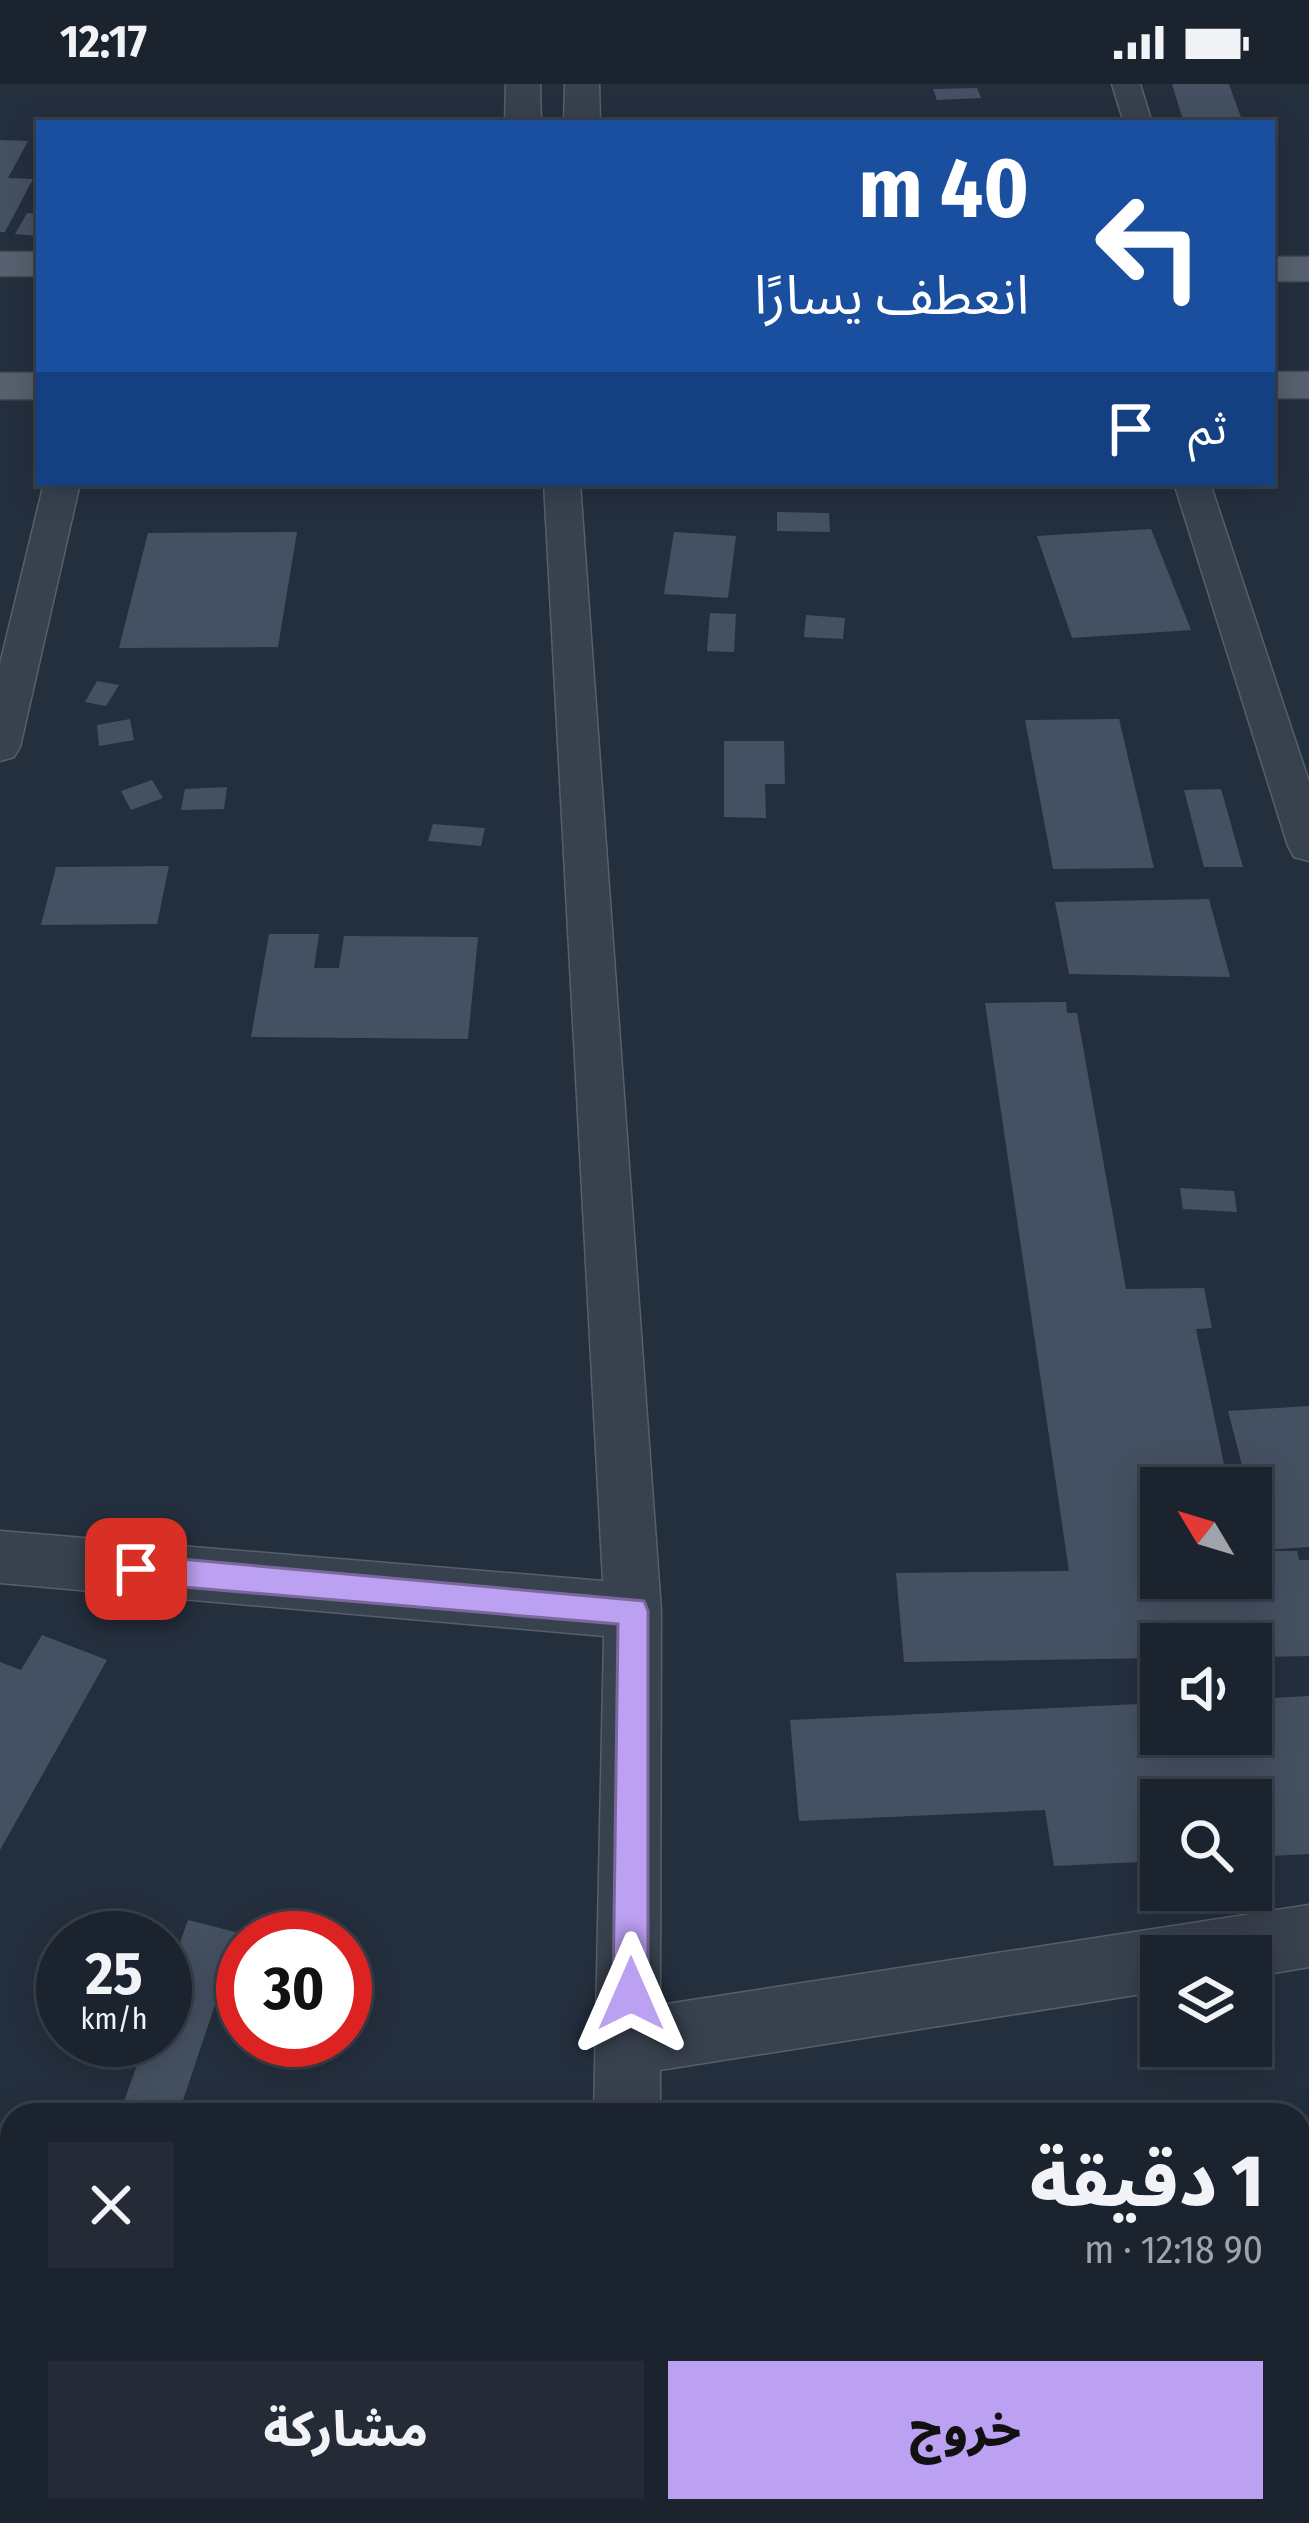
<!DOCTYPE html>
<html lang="ar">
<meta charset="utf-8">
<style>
:root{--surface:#1b232e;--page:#242b36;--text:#f1f3f6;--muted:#a0a4aa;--line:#39404a;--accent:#bca0f2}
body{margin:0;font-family:"Fira Sans Condensed","Noto Sans Arabic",sans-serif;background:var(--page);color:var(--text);direction:rtl;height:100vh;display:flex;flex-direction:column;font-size:45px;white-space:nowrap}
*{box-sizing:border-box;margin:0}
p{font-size:39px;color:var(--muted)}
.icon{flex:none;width:66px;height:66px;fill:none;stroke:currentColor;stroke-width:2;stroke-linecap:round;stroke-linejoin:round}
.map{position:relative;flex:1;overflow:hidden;direction:ltr}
.drawer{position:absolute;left:0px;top:2019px;width:1311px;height:420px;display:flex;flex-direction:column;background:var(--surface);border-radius:36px 36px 0 0;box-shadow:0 6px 30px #0003,0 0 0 3px var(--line);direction:rtl}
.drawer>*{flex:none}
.hud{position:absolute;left:36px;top:36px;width:1239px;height:366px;border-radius:0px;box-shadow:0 6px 30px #0003,0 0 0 3px var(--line);direction:rtl;background:#1a4fa0;color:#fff;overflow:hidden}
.needle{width:78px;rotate:308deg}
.buttons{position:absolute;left:1140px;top:1383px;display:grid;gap:24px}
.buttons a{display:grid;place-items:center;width:132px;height:132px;border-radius:0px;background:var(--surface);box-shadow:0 6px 30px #0003,0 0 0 3px var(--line);font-size:60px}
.speed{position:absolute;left:36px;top:1827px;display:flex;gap:24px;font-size:60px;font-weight:700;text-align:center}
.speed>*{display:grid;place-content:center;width:156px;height:156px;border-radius:50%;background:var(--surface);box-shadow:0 6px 30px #0003,0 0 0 3px var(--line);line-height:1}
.speed small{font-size:30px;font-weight:400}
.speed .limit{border:18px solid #d22;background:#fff;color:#111}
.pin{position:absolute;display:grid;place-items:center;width:102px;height:102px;color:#fff;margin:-51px;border-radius:24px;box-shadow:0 6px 18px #0006}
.me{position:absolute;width:132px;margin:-66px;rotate:0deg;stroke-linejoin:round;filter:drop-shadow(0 0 9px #0008)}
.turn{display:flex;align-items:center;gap:42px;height:252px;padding:0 48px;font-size:54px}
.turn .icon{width:156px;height:156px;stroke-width:2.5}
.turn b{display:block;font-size:84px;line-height:102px}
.then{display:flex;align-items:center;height:114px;padding:0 48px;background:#0003;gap:24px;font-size:45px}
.round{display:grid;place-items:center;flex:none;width:126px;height:126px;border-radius:0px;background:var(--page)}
.summary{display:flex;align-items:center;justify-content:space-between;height:204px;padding:0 48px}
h1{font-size:72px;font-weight:800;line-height:90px}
.cta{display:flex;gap:24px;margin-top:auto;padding:24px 48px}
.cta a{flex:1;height:138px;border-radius:0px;background:var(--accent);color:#111;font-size:48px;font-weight:800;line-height:138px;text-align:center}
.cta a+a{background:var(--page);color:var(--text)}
.status{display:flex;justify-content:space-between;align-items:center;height:84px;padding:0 60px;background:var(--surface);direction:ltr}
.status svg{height:33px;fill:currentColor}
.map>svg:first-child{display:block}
.building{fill:#455162}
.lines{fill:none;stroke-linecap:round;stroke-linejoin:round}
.minor-casing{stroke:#565f6c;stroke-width:3}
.tertiary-casing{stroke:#565f6c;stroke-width:3}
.primary-casing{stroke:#414a57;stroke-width:3}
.minor{fill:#38414e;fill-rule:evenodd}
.tertiary{fill:#38414e;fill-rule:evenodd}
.primary{fill:#56606e;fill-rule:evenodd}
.route{fill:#bca0f2;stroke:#7a689d;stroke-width:3}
</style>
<div class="status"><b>12:17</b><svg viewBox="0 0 49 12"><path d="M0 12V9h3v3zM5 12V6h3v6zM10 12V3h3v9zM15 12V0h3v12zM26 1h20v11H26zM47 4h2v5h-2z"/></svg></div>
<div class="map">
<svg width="1309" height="2439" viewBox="0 0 1309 2439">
<rect width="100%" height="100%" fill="#242f3e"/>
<!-- building -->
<g class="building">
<path d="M1172,0H1229L1243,39H1184Z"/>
<path d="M977,4L981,14L937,16L933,5Z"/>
<path d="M0,56L28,57L8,94L33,95L5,148H0Z"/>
<path d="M27,129L39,130V152L15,150Z"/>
<path d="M777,428L829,429L830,448L777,447Z"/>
<path d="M1151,445L1191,546L1072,554L1037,452Z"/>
<path d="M297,448L278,563L119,564L148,449Z"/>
<path d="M674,448L736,452L728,514L664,510Z"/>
<path d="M710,529L736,530L734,568L707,567Z"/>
<path d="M806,531L845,534L843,555L804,553Z"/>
<path d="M97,597L119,601L106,622L85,618Z"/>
<path d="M130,635L134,656L99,662L97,641Z"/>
<path d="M1119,635L1154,784L1053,785L1025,636Z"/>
<path d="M724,657H784L785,700H765L766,734L724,733Z"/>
<path d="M152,696L163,714L131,726L121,707Z"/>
<path d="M227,703L224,725L181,726L185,705Z"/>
<path d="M1221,705L1243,783H1204L1184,706Z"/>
<path d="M433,740L485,744L481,762L428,757Z"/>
<path d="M169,782L157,840L41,841L56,783Z"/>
<path d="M1209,815L1230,893L1069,890L1055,818Z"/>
<path d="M269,850H319L314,884H339L344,852L478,853L468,955L251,953Z"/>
<path d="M1066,918L1067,929H1077L1126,1205L1204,1204L1212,1244L1196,1245L1229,1404H1161V1494H1251V1467H1297L1299,1476H1309V1572L1251,1573V1560H1161V1574L904,1578L896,1489L1069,1487L985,919Z"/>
<path d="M1180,1104L1234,1107L1237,1128L1183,1125Z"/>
<path d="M1309,1322V1463L1264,1466L1228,1327Z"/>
<path d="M42,1551L107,1576L0,1766V1578L21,1586Z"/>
<path d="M1309,1612V1770L1251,1773V1716H1161V1777L1054,1782L1045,1726L799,1737L790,1636L1161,1619V1650H1251V1615Z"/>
<path d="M188,1836L239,1849L178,2031H119L146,1956H165V1901Z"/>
<path d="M64,2427H217L213,2439H60Z"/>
</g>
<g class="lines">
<!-- minor casing -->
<g class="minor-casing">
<g id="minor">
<path d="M1112,0H1140L1152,39H1124Z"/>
<path d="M44,399H80L20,663L14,673L0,677V580Z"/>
<path d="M544,399H580L661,1527L660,1921L1309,1821V1883L1251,1893V1872H1161V1907L660,1986V2031H594L604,1552L0,1499V1447L603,1497Z"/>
<path d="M1174,399H1210L1309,698V777L1294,773L1288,762Z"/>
<rect x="572" y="2427" width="74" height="12"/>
</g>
</g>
<!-- tertiary casing -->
<g class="tertiary-casing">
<g id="tertiary">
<path d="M506,0H540L541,39H505Z"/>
<path d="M565,0H599L600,39H564Z"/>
</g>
</g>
<!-- primary casing -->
<g class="primary-casing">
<g id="primary">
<rect x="0" y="168" width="39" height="24"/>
<rect x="1272" y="173" width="37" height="24"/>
<rect x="1272" y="288" width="37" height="26"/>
<rect x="0" y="289" width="39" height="26"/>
</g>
</g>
<!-- minor -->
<use href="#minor" class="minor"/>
<!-- tertiary -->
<use href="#tertiary" class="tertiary"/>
<!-- primary -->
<use href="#primary" class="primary"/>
</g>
<!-- route -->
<path class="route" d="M136,1471L644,1517L648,1527V1910L643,1922L631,1928L619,1922L613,1910L618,1540L136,1499L125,1495L121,1485L125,1475Z"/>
</svg>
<div class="buttons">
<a><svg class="needle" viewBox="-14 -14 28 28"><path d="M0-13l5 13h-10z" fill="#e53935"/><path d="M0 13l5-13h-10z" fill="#a0a4aa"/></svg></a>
<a><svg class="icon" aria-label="sound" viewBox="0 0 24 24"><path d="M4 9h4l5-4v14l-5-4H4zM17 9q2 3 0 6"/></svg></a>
<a><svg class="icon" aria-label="search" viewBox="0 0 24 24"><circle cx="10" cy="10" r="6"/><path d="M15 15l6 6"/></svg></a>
<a><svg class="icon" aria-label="layers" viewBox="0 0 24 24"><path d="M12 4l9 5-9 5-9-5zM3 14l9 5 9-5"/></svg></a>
</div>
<div class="speed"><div>25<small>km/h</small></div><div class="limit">30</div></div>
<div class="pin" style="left:136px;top:1485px;background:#d93025"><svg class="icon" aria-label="arrive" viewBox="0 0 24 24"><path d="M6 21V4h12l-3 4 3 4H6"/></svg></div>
<svg class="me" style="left:631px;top:1910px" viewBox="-20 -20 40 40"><path d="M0-17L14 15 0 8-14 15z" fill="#bca0f2" stroke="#fff" stroke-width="4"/></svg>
<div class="hud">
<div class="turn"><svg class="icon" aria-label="left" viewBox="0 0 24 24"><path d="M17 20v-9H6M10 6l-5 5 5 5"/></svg><div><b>40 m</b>انعطف يسارًا</div></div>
<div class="then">ثم<svg class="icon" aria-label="arrive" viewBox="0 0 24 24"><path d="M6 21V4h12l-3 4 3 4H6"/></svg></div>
</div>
<section class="drawer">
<div class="summary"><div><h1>1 دقيقة</h1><p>90 m · 12:18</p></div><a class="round"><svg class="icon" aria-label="close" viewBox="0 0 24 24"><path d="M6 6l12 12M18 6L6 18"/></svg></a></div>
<div class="cta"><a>خروج</a><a>مشاركة</a></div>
</section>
</div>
